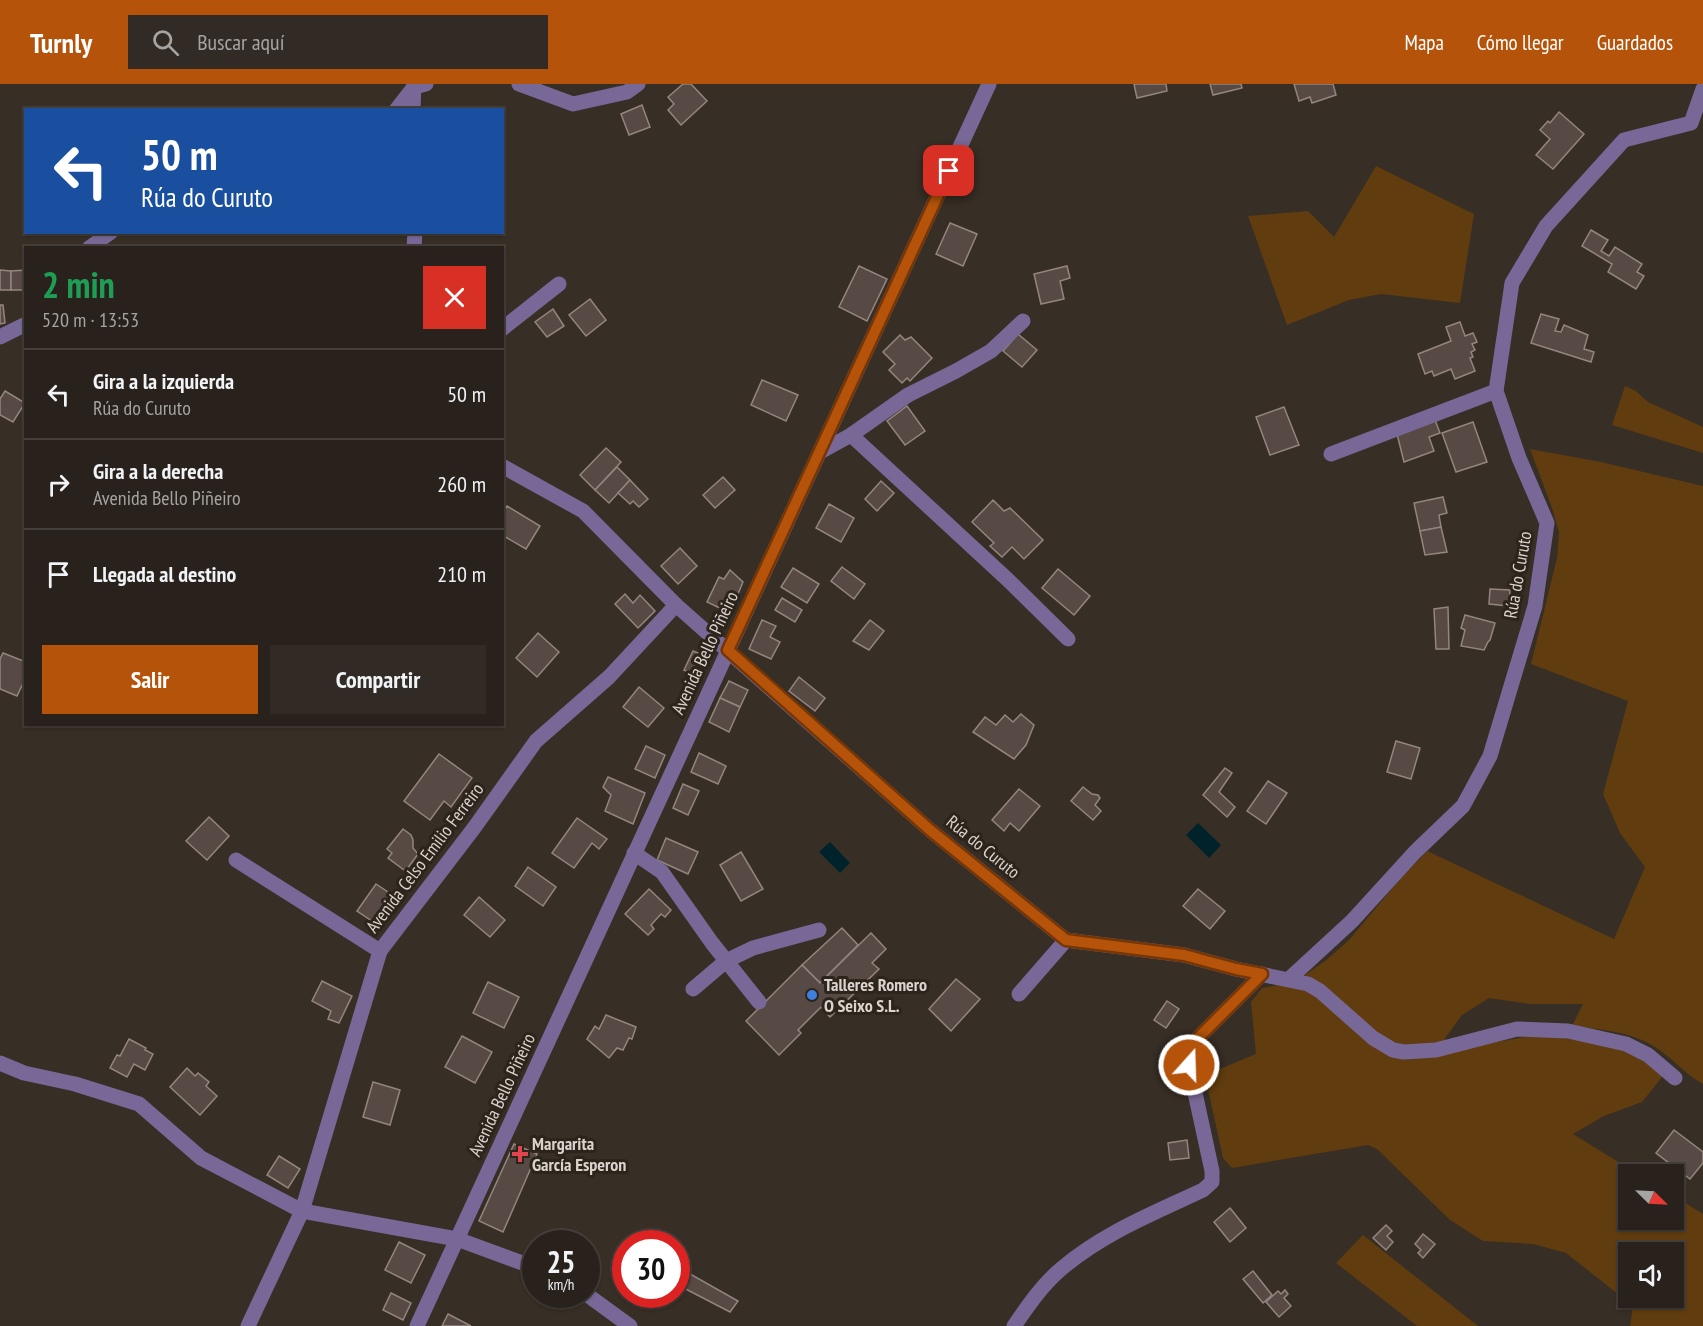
<!DOCTYPE html>
<html lang="es">
<meta charset="utf-8">
<style>
:root{--surface:#29221c;--page:#312a25;--text:#f1f3f6;--muted:#a5a4a3;--line:#453f3b;--accent:#b45309}
body{margin:0;font-family:"PT Sans Narrow",sans-serif;background:var(--page);color:var(--text);height:100vh;display:flex;flex-direction:column;font-size:22px;white-space:nowrap}
*{box-sizing:border-box;margin:0}
p{font-size:20px;color:var(--muted)}
.icon{flex:none;width:33px;height:33px;fill:none;stroke:currentColor;stroke-width:2;stroke-linecap:round;stroke-linejoin:round}
.map{position:relative;flex:1;overflow:hidden}
.side{position:absolute;left:24px;top:162px;width:480px;height:480px;display:flex;flex-direction:column;background:var(--surface);border-radius:0px;box-shadow:0 2px 4px #0004,0 0 0 2px var(--line)}
.side>*{flex:none}
.hud{position:absolute;left:24px;top:24px;width:480px;height:126px;border-radius:0px;box-shadow:0 2px 4px #0004,0 0 0 2px var(--line);background:#1a4fa0;color:#fff;overflow:hidden}
.needle{width:39px;rotate:114deg}
.controls{position:absolute;left:1618px;top:1080px;display:grid;gap:12px}
.controls a{display:grid;place-items:center;width:66px;height:66px;border-radius:0px;background:var(--surface);box-shadow:0 2px 4px #0004,0 0 0 2px var(--line);font-size:30px}
.speed{position:absolute;left:522px;top:1146px;display:flex;gap:12px;font-size:30px;font-weight:700;text-align:center}
.speed>*{display:grid;place-content:center;width:78px;height:78px;border-radius:50%;background:var(--surface);box-shadow:0 2px 4px #0004,0 0 0 2px var(--line);line-height:1}
.speed small{font-size:15px;font-weight:400}
.speed .limit{border:9px solid #d22;background:#fff;color:#111}
.pin{position:absolute;display:grid;place-items:center;width:51px;height:51px;color:#fff;margin:-26px;border-radius:12px;box-shadow:0 3px 9px #0006}
.me{position:absolute;width:66px;margin:-33px;rotate:20deg;stroke-linejoin:round;filter:drop-shadow(0 0 4px #0008)}
.turn{display:flex;align-items:center;gap:21px;height:126px;padding:0 18px;font-size:27px}
.turn .icon{width:78px;height:78px;stroke-width:2.5}
.turn b{display:block;font-size:42px;line-height:51px}
.round{display:grid;place-items:center;flex:none;width:63px;height:63px;border-radius:0px;background:var(--page)}
.summary{display:flex;align-items:center;justify-content:space-between;height:102px;padding:0 18px}
h1{font-size:36px;font-weight:600;line-height:45px;color:#1e9e55}
.cta{display:flex;gap:12px;margin-top:auto;padding:12px 18px}
.cta a{flex:1;height:69px;border-radius:0px;background:var(--accent);color:#fff;font-size:24px;font-weight:600;line-height:69px;text-align:center}
.cta a+a{background:var(--page);color:var(--text)}
ul{padding:0;list-style:none}
li{display:flex;align-items:center;gap:18px;height:90px;padding:0 18px;border-top:2px solid var(--line)}
li div{flex:1}
li b{display:block;font-size:22px}
li em{font-style:normal}
header{display:flex;align-items:center;gap:36px;box-sizing:border-box;height:84px;padding:0 30px;background:var(--accent);color:#fff}
header strong{font-size:28px}
nav{display:flex;gap:33px;margin-inline-start:auto;font-size:21px}
.search{width:420px;height:54px;background:var(--page);display:flex;align-items:center;gap:15px;box-sizing:border-box;padding:0 21px;border-radius:0px;color:var(--muted);font-size:22px}
.map>svg:first-child{display:block}
.green{fill:#603c0f;fill-rule:evenodd}
.water{fill:#00232b}
.building{fill:#574944;stroke:#94857f;stroke-width:1.5}
.lines{fill:none;stroke-linecap:round;stroke-linejoin:round}
.minor{stroke:#776897;stroke-width:15}
.route-casing{stroke:#753606;stroke-width:15}
.route{stroke:#b45309;stroke-width:10}
.shop-dot{fill:#3f7fe0;stroke:#2d241c;stroke-width:2}
.health-dot{fill:#e0444e;stroke:#2d241c;stroke-width:2}
.labels{text-anchor:middle;stroke-width:6;stroke-linejoin:round;paint-order:stroke}
.street-label{font-size:18px;fill:#dad4ce;stroke:#2d241c}
.poi-label{font-size:18px;font-weight:bold;fill:#dad4ce;stroke:#2d241c;text-anchor:start}
</style>
<header>
<strong>Turnly</strong>
<div class="search"><svg class="icon" aria-label="search" viewBox="0 0 24 24"><circle cx="10" cy="10" r="6"/><path d="M15 15l6 6"/></svg>Buscar aquí</div>
<nav><a>Mapa</a><a>Cómo llegar</a><a>Guardados</a></nav>
</header>
<div class="map">
<svg width="1703" height="1242" viewBox="0 0 1703 1242">
<rect width="100%" height="100%" fill="#372e25"/>
<!-- green -->
<g class="green">
<path d="M1376,82L1474,130L1460,219L1381,210L1349,216L1287,241L1248,132L1308,127L1334,153Z"/>
<path d="M1625,302L1636,307L1648,318L1703,343V369L1612,341Z"/>
<path d="M1530,365L1601,378L1703,402V1000C1686,991 1674,976 1658,965C1632,947 1602,946 1572,942L1583,920H1529L1489,914L1462,931L1446,953L1443,960L1405,964L1391,960L1305,891L1325,877L1349,856L1401,794L1427,767L1614,855L1645,783L1620,749L1603,710L1628,617L1531,580L1557,474L1559,448L1552,424Z"/>
<path d="M1284,900L1304,904L1392,970L1490,959L1525,953H1557L1596,959L1619,965L1639,973L1663,992L1642,1018L1604,1032L1573,1050L1638,1090H1629V1136H1674V1112L1703,1130V1242H1630L1633,1222L1566,1169L1533,1160L1483,1157L1450,1136L1377,1065L1368,1061L1232,1084L1223,1074L1205,991L1256,970L1251,918L1262,904ZM1629,1168H1674V1214H1629Z"/>
<path d="M1363,1151L1478,1242H1417L1336,1179Z"/>
</g>
<!-- water -->
<g class="water">
<path d="M1198,739L1221,761L1209,774L1186,751Z"/>
<path d="M830,758L850,779L840,789L819,768Z"/>
</g>
<!-- building -->
<g class="building">
<path d="M683,0H691L707,17L681,41L668,26L674,20L668,13Z"/>
<path d="M1134,0H1166L1167,7L1137,14Z"/>
<path d="M1210,0H1241L1242,4L1213,11Z"/>
<path d="M1294,0H1333L1336,11L1312,19L1310,13L1299,17Z"/>
<path d="M642,21L650,43L629,51L621,30Z"/>
<path d="M1559,28L1584,50L1553,85L1536,71L1550,55L1540,46L1548,37L1550,39Z"/>
<path d="M950,139L977,150L963,182L936,170Z"/>
<path d="M1591,146L1608,156L1601,167L1609,172L1615,163L1642,180L1637,188L1644,192L1636,205L1608,188L1612,180L1582,162Z"/>
<path d="M859,182L887,195L867,237L839,223Z"/>
<path d="M1067,182L1070,194L1060,197L1064,215L1041,220L1034,190Z"/>
<path d="M0,186L11,187V206H0Z"/>
<path d="M26,186V206H11V187Z"/>
<path d="M590,215L606,236L586,252L569,231Z"/>
<path d="M0,221H3L5,239L0,240Z"/>
<path d="M553,225L564,242L547,253L535,238Z"/>
<path d="M1541,230L1559,235L1555,247L1561,248L1564,241L1588,251L1584,265L1594,268L1591,278L1531,259Z"/>
<path d="M1460,238L1465,252L1473,249L1477,258L1472,260L1475,266L1471,268L1473,273L1470,274L1475,287L1455,295L1451,285L1434,292L1432,287L1425,290L1418,270L1451,257L1446,243Z"/>
<path d="M1018,250L1037,266L1022,283L1003,267Z"/>
<path d="M900,251L905,256L911,253L932,274L910,297L907,294L902,299L889,286L895,280L883,268Z"/>
<path d="M762,296L798,311L786,337L751,321Z"/>
<path d="M5,307L25,319L13,338L0,331V315Z"/>
<path d="M907,322L925,347L905,361L887,337Z"/>
<path d="M1284,323L1299,361L1270,371L1256,333Z"/>
<path d="M1435,336L1440,349L1429,353L1434,367L1404,378L1397,350Z"/>
<path d="M1473,338L1487,378L1456,388L1442,349Z"/>
<path d="M606,364L621,378L595,406L580,391Z"/>
<path d="M617,383L630,396L609,419L595,406Z"/>
<path d="M723,393L735,406L715,424L703,411Z"/>
<path d="M630,396L648,415L639,423L633,417L630,420L618,409Z"/>
<path d="M881,397L894,409L877,427L865,415Z"/>
<path d="M1443,413L1447,429L1439,431L1441,443L1420,447L1414,419Z"/>
<path d="M993,416L1004,427L1010,424L1043,456L1024,475L1012,463L1002,473L990,462L994,459L972,438Z"/>
<path d="M829,420L854,434L841,458L816,444Z"/>
<path d="M507,422L540,442L526,465L502,451V430Z"/>
<path d="M1441,443L1447,468L1425,471L1420,447Z"/>
<path d="M680,464L697,482L678,500L661,482Z"/>
<path d="M842,483L865,500L854,515L831,497Z"/>
<path d="M793,484L819,500L807,519L781,503Z"/>
<path d="M1058,485L1090,512L1074,531L1042,504Z"/>
<path d="M730,486L743,498L730,529L707,518L719,493L724,495Z"/>
<path d="M1490,505L1510,506L1509,522L1489,520Z"/>
<path d="M625,510L633,519L640,511L655,527L638,544L615,520Z"/>
<path d="M782,514L802,526L795,538L775,526Z"/>
<path d="M1448,523L1449,565H1436L1434,525Z"/>
<path d="M1465,531L1495,539L1490,556L1488,558L1484,566L1461,562L1465,546L1461,544Z"/>
<path d="M762,536L776,542L770,553L780,558L771,575L749,565Z"/>
<path d="M870,536L884,547L869,566L853,557Z"/>
<path d="M538,549L559,568L537,593L516,574Z"/>
<path d="M693,567L710,574L700,593L684,586Z"/>
<path d="M3,569L26,578V593L17,612L0,605V575Z"/>
<path d="M799,593L825,614L815,627L789,607Z"/>
<path d="M729,597L748,606L740,623L720,614Z"/>
<path d="M639,603L664,624L648,643L623,623Z"/>
<path d="M720,614L740,623L729,648L709,638Z"/>
<path d="M1021,630L1034,641L1026,661L1014,675L973,648L985,633L996,641L1005,631L1013,638Z"/>
<path d="M1396,657L1420,664L1411,695L1387,688Z"/>
<path d="M646,662L665,671L655,694L635,685Z"/>
<path d="M699,669L726,682L718,700L691,688Z"/>
<path d="M439,670L472,694L451,723L444,717L430,736L404,717Z"/>
<path d="M1225,684L1232,689L1219,708L1235,723L1227,733L1203,711Z"/>
<path d="M608,693L645,709L633,740L605,727L611,711L603,703Z"/>
<path d="M1268,697L1287,709L1266,740L1247,727Z"/>
<path d="M683,700L699,707L688,731L673,724Z"/>
<path d="M1083,703L1092,710L1098,711L1100,714L1095,721L1101,727L1093,736L1071,717Z"/>
<path d="M1019,705L1040,722L1019,747L1010,739L1004,747L992,736Z"/>
<path d="M209,733L229,752L207,776L186,757Z"/>
<path d="M577,734L607,755L599,765L592,759L574,784L552,769Z"/>
<path d="M403,745L411,751L413,756V764L418,770L407,785L404,786L388,774L392,769L387,765Z"/>
<path d="M666,754L698,768L688,790L657,776Z"/>
<path d="M741,768L763,805L741,817L720,781Z"/>
<path d="M528,783L556,803L543,822L515,802Z"/>
<path d="M376,800L397,814L378,841L357,827Z"/>
<path d="M649,805L671,826L665,833L661,830L651,841L654,845L648,851L625,830Z"/>
<path d="M1198,805L1225,827L1210,845L1183,822Z"/>
<path d="M479,813L505,836L490,853L464,831Z"/>
<path d="M842,844L858,861L820,899L802,881Z"/>
<path d="M871,849L886,865L872,879L879,885L830,933L821,923L798,946L801,949L779,971L746,937L802,881L820,899Z"/>
<path d="M956,895L980,915L951,947L929,925Z"/>
<path d="M322,897L352,912L339,939L328,935L331,927L312,917Z"/>
<path d="M488,898L519,913L504,944L473,929Z"/>
<path d="M1167,917L1179,925L1166,944L1154,936Z"/>
<path d="M606,931L636,943L632,955L629,954L623,966L617,964L609,974L587,955L595,942L599,945Z"/>
<path d="M462,952L492,968L475,999L445,983Z"/>
<path d="M129,955L146,964L145,966L153,970L145,986L134,980L127,993L110,984L117,971L120,972Z"/>
<path d="M187,984L195,992L198,989L209,998L206,1002L217,1012L200,1031L170,1003Z"/>
<path d="M373,998L400,1006L390,1041L363,1033Z"/>
<path d="M1674,1046L1703,1068V1079L1690,1095L1656,1069Z"/>
<path d="M1187,1056L1189,1074L1170,1076L1168,1059Z"/>
<path d="M514,1060L537,1070L503,1148L479,1137Z"/>
<path d="M279,1072L300,1085L288,1104L267,1091Z"/>
<path d="M1230,1124L1246,1144L1230,1158L1214,1138Z"/>
<path d="M1386,1141L1392,1147L1387,1152L1393,1158L1386,1166L1373,1154Z"/>
<path d="M1423,1150L1435,1160L1423,1174L1418,1169L1421,1166L1415,1160Z"/>
<path d="M399,1158L425,1171L411,1199L385,1186Z"/>
<path d="M676,1182L738,1217L730,1228L676,1200Z"/>
<path d="M1253,1187L1272,1211L1263,1219L1243,1195Z"/>
<path d="M1285,1206L1288,1210L1284,1214L1291,1222L1279,1233L1266,1218L1278,1207L1281,1210Z"/>
<path d="M391,1209L411,1219L403,1236L383,1226Z"/>
<path d="M448,1230L471,1242H442Z"/>
</g>
<g class="lines">
<!-- minor -->
<g class="minor">
<path d="M519,0L573,20L627,8L638,0"/>
<path d="M396,26L414,3L426,0"/>
<path d="M413,26L414,0"/>
<path d="M89,164L111,148"/>
<path d="M414,164L415,148"/>
<path d="M502,245L559,200"/>
<path d="M0,253L26,240"/>
<path d="M851,351L908,311L956,287L991,267L1023,237"/>
<path d="M820,368L851,351L1007,495L1068,555"/>
<path d="M1331,370L1496,307"/>
<path d="M502,382L583,427L676,521L930,746L1066,856L1184,871L1236,885L1308,900L1320,907L1373,954L1393,966L1404,968L1436,966L1517,945L1568,947L1626,960L1648,971L1675,994"/>
<path d="M634,769L662,788L712,859L759,918"/>
<path d="M236,776L380,867"/>
<path d="M1289,895L1352,837L1415,768L1463,722L1490,672L1535,522L1547,439L1519,374L1496,307L1512,199L1546,142L1624,56L1691,39L1703,5"/>
<path d="M693,905L726,877L753,864L819,846"/>
<path d="M1019,910L1066,856"/>
<path d="M0,979L24,989L75,1000L139,1020L201,1074L302,1127L457,1155L536,1184"/>
<path d="M586,1210L630,1242"/>
<path d="M248,1242L302,1127L380,867L474,744L536,657L609,593L676,521"/>
<path d="M417,1242L989,0"/>
<path d="M1014,1242C1028,1222 1042,1201 1061,1185C1103,1149 1154,1129 1203,1106L1212,1098V1087L1189,981L1190,965L1199,953L1262,890"/>
</g>
</g>
<g class="lines">
<!-- route casing -->
<g class="route-casing">
<path id="route" d="M949,87L728,566L930,746L1066,856L1184,871L1236,885L1262,890L1199,953L1190,965L1189,981"/>
</g>
<!-- route -->
<use href="#route" class="route"/>
</g>
<!-- markers -->
<circle class="shop-dot" cx="812" cy="911" r="6"/>
<path class="health-dot" d="M517 1061h6v6h6v6h-6v6h-6v-6h-6v-6h6z"/>
<g class="labels">
<!-- street labels -->
<g class="street-label">
<text transform="translate(1518 491) rotate(-80)" y="6">Rúa do Curuto</text>
<text transform="translate(705 569) rotate(-65)" y="6">Avenida Bello Piñeiro</text>
<text transform="translate(983 763) rotate(39)" y="6">Rúa do Curuto</text>
<text transform="translate(425 774) rotate(-53)" y="6">Avenida Celso Emilio Ferreiro</text>
<text transform="translate(502 1011) rotate(-65)" y="6">Avenida Bello Piñeiro</text>
</g>
<!-- poi labels -->
<g class="poi-label">
<text x="824" y="907">Talleres Romero<tspan x="824" dy="21">O Seixo S.L.</tspan></text>
<text x="532" y="1066">Margarita<tspan x="532" dy="21">García Esperon</tspan></text>
</g>
</g>
</svg>
<div class="controls">
<a><svg class="needle" viewBox="-14 -14 28 28"><path d="M0-13l5 13h-10z" fill="#e53935"/><path d="M0 13l5-13h-10z" fill="#a5a4a3"/></svg></a>
<a><svg class="icon" aria-label="sound" viewBox="0 0 24 24"><path d="M4 9h4l5-4v14l-5-4H4zM17 9q2 3 0 6"/></svg></a>
</div>
<div class="speed"><div>25<small>km/h</small></div><div class="limit">30</div></div>
<div class="pin" style="left:949px;top:87px;background:#d93025"><svg class="icon" aria-label="arrive" viewBox="0 0 24 24"><path d="M6 21V4h12l-3 4 3 4H6"/></svg></div>
<svg class="me" style="left:1189px;top:981px" viewBox="-20 -20 40 40"><circle r="17" fill="#b45309" stroke="#fff" stroke-width="3"/><path d="M0-11L8 9 0 5-8 9z" fill="#fff"/></svg>
<div class="hud">
<div class="turn"><svg class="icon" aria-label="left" viewBox="0 0 24 24"><path d="M17 20v-9H6M10 6l-5 5 5 5"/></svg><div><b>50 m</b>Rúa do Curuto</div></div>
</div>
<section class="side">
<div class="summary"><div><h1>2 min</h1><p>520 m · 13:53</p></div><a class="round" style="background:#d93025;color:#fff"><svg class="icon" aria-label="close" viewBox="0 0 24 24"><path d="M6 6l12 12M18 6L6 18"/></svg></a></div>
<ul>
<li><svg class="icon" aria-label="left" viewBox="0 0 24 24"><path d="M17 20v-9H6M10 6l-5 5 5 5"/></svg><div><b>Gira a la izquierda</b><p>Rúa do Curuto</p></div><em>50 m</em></li>
<li><svg class="icon" aria-label="right" viewBox="0 0 24 24"><path d="M7 20v-9h11M14 6l5 5-5 5"/></svg><div><b>Gira a la derecha</b><p>Avenida Bello Piñeiro</p></div><em>260 m</em></li>
<li><svg class="icon" aria-label="arrive" viewBox="0 0 24 24"><path d="M6 21V4h12l-3 4 3 4H6"/></svg><div><b>Llegada al destino</b></div><em>210 m</em></li>
</ul>
<div class="cta"><a>Salir</a><a>Compartir</a></div>
</section>
</div>
